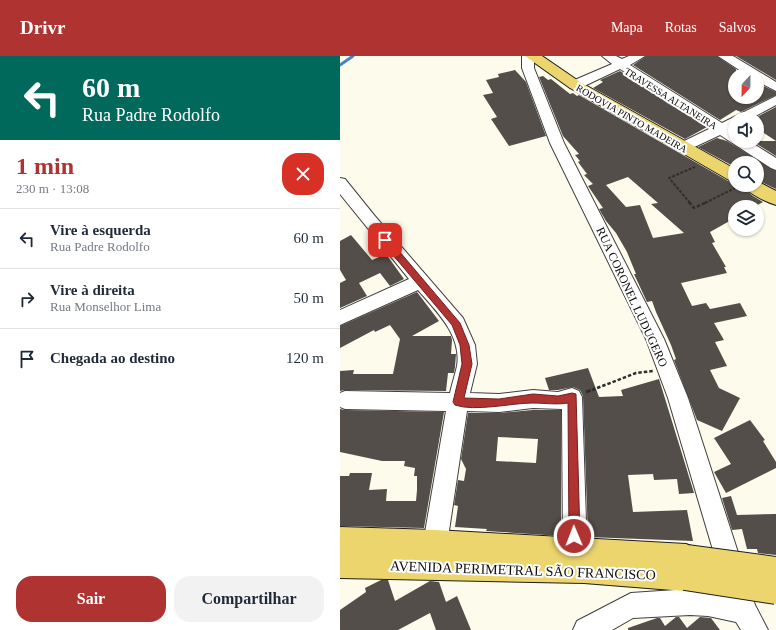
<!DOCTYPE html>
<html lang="pt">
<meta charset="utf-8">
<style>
:root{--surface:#fff;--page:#f2f2f3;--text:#1f2937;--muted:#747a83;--line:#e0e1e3;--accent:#af3331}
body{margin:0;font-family:"Times New Roman",serif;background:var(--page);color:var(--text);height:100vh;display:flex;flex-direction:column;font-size:15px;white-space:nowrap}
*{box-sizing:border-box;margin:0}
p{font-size:13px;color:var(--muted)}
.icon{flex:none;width:22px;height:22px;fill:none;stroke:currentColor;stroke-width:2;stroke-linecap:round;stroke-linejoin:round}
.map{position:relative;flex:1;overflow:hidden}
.details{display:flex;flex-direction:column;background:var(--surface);width:340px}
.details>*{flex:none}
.top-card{background:#00695c;color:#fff;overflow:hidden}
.needle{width:26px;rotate:202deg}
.controls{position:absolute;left:388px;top:12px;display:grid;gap:8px}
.controls a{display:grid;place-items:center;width:36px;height:36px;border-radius:50%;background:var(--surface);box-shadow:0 1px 3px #0004;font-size:20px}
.pin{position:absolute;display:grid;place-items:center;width:34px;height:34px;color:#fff;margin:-17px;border-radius:8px;box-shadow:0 2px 6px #0006}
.me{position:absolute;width:44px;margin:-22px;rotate:359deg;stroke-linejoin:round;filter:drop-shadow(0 0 3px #0008)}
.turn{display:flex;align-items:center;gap:14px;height:84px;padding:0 16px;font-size:18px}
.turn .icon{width:52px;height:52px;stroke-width:2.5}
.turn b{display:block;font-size:28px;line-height:34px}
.round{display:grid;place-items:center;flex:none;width:42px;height:42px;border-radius:16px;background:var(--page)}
.head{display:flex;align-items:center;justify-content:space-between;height:68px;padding:0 16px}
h1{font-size:24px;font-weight:800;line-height:30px;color:var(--accent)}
.button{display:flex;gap:8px;margin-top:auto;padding:8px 16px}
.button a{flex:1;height:46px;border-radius:16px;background:var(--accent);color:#fff;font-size:16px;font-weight:800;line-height:46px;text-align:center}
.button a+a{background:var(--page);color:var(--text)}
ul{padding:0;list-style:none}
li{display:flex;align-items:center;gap:12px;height:60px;padding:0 16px;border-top:1px solid var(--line)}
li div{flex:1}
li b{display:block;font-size:15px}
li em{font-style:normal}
header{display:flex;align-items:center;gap:24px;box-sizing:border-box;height:56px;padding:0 20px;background:var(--accent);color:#fff}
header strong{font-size:19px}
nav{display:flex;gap:22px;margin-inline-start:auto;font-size:14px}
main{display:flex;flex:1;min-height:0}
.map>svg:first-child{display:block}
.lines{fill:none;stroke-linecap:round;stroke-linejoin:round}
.stream{stroke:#4386c0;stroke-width:3}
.building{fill:#534e49;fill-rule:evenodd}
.minor-casing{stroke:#3f3f3f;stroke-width:2}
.major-casing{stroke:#1d1d1d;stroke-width:2}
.path-far2{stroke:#2e2e2e;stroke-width:2;stroke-dasharray:3 1.5;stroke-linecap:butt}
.path-far1{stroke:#2e2e2e;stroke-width:2.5;stroke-dasharray:3.5 2;stroke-linecap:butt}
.path{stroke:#2e2e2e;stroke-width:3;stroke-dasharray:5 2.5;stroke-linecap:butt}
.minor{fill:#fff;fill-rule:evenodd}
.major{fill:#ecd56d;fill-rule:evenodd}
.major-bridge-casing{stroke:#1d1d1d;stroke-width:28;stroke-linecap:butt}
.major-bridge{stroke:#ecd56d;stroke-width:26}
.route{fill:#af3331;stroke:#722120}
.labels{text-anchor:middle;stroke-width:4;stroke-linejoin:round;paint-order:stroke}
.far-street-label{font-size:10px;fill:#0c0c0c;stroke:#fff}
.street-label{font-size:12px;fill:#0c0c0c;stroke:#fff}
.near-street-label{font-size:14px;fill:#0c0c0c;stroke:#fff}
</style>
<header>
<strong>Drivr</strong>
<nav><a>Mapa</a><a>Rotas</a><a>Salvos</a></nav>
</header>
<main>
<section class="details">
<div class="top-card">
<div class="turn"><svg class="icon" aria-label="left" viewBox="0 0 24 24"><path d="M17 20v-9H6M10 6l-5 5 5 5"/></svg><div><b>60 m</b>Rua Padre Rodolfo</div></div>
</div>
<div class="head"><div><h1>1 min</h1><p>230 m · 13:08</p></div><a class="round" style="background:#d93025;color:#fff"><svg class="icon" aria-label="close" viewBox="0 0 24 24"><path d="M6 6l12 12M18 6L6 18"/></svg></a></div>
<ul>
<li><svg class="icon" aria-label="left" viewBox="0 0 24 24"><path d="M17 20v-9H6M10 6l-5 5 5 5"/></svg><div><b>Vire à esquerda</b><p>Rua Padre Rodolfo</p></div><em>60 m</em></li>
<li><svg class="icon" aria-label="right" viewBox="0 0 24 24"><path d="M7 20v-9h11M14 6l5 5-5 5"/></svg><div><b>Vire à direita</b><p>Rua Monselhor Lima</p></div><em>50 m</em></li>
<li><svg class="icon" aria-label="arrive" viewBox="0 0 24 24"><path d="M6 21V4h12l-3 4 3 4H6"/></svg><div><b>Chegada ao destino</b></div><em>120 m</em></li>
</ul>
<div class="button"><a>Sair</a><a>Compartilhar</a></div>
</section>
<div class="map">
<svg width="436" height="574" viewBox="0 0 436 574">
<rect width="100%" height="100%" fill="#fdfbec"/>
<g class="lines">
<!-- stream -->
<path class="stream" d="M0,9L13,0"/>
</g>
<!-- building -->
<g class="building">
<path d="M306,0H377L396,13L395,41H417V27L436,36V39L401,56L396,54L380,64L293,9Z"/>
<path d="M396,0H436V24Z"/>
<path d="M175,14L186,26L206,80L169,90L151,63L157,61L143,39L153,37L146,24L159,21L158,18Z"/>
<path d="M280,15L367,71L345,83L253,32L263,26L260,24Z"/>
<path d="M203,20L208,24L211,23L230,38L233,37L237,40L239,39L388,125L395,127V129H400L413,140L423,146L414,151H395V162L370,176L375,186L372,187L386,211H384L387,217L341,227L352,250L366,247L370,253L400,247L407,260L374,267L384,284L375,286L387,310L370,314L379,332L400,342L382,375L357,364L334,304L336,303L331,289L316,256L312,245L307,246L294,218H296L287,196L276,177L266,165L259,153L263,152L248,130L253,128L244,119L247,118L238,106L240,105L235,99L239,98L223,80L199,21ZM288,121L318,147L311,148L344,177L313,182L300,149L286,151L266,129Z"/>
<path d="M436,51V85L418,73L424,70L417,65V63H413Z"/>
<path d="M377,82L387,85L436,115V133L417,124V107H395V111L358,91Z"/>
<path d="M412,85H436V100Z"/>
<path d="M11,179L32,204L46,198L64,223L50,230L40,217L19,227L27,240L0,252V227L6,224L0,214V185Z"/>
<path d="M77,236L99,265L72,280H111L112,284L111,298H116L115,311L114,317H108L106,335L5,334L0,335V315L14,314L13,318H53L60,283L50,269L35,276L34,274L0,292V270Z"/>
<path d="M248,312L259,341L283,340L281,334L319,323L354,437L339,438L337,423L314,424L313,418L288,419L293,456L347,454L353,485L248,481L243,340L240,334L233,331L218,334H209L205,322Z"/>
<path d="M0,353L5,354L104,356L84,472L0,470V420H9L10,417H32L29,434L47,433L46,445H76L77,434V420H74L75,412L64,410L65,405H42L0,396Z"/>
<path d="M193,354H221V480L146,475L147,473L115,471L118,450L114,449L118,424L124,425L126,413L121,403L128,357H159ZM158,381L198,383L196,407L156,405Z"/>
<path d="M410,364L425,384L423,385L436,406V412L386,437L374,416L391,408L374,382Z"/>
<path d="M391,440L397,459L436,458V499L418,497L417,493H407L402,473L392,474L382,442Z"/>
<path d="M41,524H48L55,545L90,525L99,526L106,546L117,540L131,574H96L90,557L58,574H0V554L26,536L25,532Z"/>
<path d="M336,561H339L347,572L360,561L371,562L380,574H288V572L317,562H320L325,570Z"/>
</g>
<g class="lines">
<!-- minor casing -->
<g class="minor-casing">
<g id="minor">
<path d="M182,0H194V12L224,87L324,283L348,342L415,549L428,574H401L396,566L368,560L350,559L293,562L272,574H233L237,565L291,537L350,533L368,534L386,538L328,342L306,283L210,87L182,12Z"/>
<path d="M262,0H276L282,3L289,0H305L290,9L382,67L436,40V49L410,63H395V71L391,73L395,76V85H409L436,102V114L431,112L380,79L348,94H338L336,91L338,88L371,72L280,13L240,32H230L229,29L230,26L272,8Z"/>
<path d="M378,0H393L436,26V35L417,25V19H407Z"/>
<path d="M0,122L5,123L34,159L123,262L135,289L137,308L130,337L159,338L193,334L218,336L232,332L239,335L242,341L247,496L243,504L235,508L227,504L223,496L222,353L193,352L159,356L127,355L107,488L103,496L95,500L87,496L83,488L106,355L5,353L0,351V337L5,335L110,337C112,328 115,319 117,310C122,279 96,255 78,234L0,269V254L69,223L0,138Z"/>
</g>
</g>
<!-- major casing -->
<g class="major-casing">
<g id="major">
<path d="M185,0H202L240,26L395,113V126L389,124L230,32Z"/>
<path d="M417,125L436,135V149C426,146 409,138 403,129H417Z"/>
<path d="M0,471L95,474L346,488L356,492L360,502L355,512L359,521L355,531L345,535L244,527L0,522Z"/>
</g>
</g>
<!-- path-far2 -->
<g class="path-far2">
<path d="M350,147L329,122L355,111"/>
<path d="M365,147L395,132"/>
</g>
<!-- path-far1 -->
<g class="path-far1">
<path d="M349,146L354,152L367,146"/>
<path d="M252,334L296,317L313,315"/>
</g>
<!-- path -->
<path class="path" d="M246,336L255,333"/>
<!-- minor -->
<use href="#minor" class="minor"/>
<!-- major -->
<use href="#major" class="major"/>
<!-- major-bridge casing -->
<g class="major-bridge-casing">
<g id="major-bridge">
<path d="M346,502L436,514"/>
<path d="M345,521L436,535"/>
</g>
</g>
<!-- major-bridge -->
<use href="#major-bridge" class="major-bridge"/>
</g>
<!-- route -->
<path class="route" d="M45,181L48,182L120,267L129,289L132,308L124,342L159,343L193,338L218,340L232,337L236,338L240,480L238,484L234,486L231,484L229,480L228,347C216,349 205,347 193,347C171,347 135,356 115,349L113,346L122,308L120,289L112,269L42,186L41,184Z"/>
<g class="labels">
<!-- far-street labels -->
<g class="far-street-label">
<text transform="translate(331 42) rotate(32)" y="4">TRAVESSA ALTANEIRA</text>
<text transform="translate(292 62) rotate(30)" y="4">RODOVIA PINTO MADEIRA</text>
</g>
<!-- street labels -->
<g class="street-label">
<text transform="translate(292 241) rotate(65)" y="4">RUA CORONEL LUDUGERO</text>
</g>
<!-- near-street labels -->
<g class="near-street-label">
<text transform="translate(183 514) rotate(2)" y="5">AVENIDA PERIMETRAL SÃO FRANCISCO</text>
</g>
</g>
</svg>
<div class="controls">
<a><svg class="needle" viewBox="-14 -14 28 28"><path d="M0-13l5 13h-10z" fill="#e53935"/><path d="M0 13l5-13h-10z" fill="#747a83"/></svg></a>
<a><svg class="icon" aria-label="sound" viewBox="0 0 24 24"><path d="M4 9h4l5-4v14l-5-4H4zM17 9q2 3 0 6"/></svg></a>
<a><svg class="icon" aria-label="search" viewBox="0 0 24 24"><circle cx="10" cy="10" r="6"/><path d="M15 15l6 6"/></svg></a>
<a><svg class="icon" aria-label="layers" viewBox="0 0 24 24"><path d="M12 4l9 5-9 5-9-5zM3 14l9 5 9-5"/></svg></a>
</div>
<div class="pin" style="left:45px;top:184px;background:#d93025"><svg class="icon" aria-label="arrive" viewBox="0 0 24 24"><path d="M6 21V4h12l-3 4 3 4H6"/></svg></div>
<svg class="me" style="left:234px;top:480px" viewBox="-20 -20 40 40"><circle r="17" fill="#af3331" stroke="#fff" stroke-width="3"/><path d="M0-11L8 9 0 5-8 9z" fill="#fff"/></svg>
</div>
</main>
